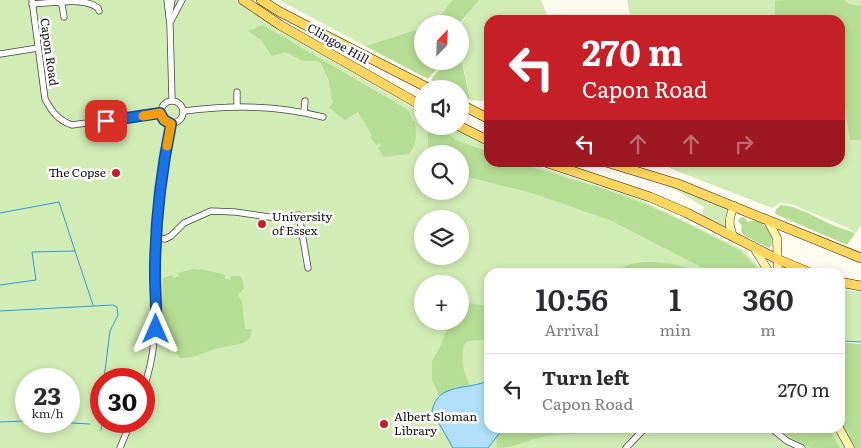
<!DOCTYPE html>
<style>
:root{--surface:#fff;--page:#f7f7f7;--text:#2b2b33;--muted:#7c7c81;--line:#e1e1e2}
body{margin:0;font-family:Literata,serif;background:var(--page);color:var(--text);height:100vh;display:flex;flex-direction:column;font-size:19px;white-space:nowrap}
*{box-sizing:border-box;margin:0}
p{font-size:16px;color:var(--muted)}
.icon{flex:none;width:28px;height:28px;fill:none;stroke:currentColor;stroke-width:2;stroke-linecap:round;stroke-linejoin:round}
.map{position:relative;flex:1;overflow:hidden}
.details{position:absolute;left:484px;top:268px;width:361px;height:165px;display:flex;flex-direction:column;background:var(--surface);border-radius:15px;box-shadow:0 2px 8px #0003}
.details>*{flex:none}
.top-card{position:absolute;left:484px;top:15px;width:361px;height:152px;border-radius:15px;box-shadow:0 2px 8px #0003;background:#c51f28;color:#fff;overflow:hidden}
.needle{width:32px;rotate:23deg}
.controls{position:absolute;left:414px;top:15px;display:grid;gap:10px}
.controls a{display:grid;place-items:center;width:55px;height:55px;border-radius:50%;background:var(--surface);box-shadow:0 2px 8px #0003;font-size:25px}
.speed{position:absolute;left:15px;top:368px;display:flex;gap:10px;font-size:25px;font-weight:700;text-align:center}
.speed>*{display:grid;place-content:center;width:65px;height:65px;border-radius:50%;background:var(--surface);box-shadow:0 2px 8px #0003;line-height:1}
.speed small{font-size:12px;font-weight:400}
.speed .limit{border:8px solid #d22;background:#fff;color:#111}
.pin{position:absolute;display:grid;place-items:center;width:42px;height:42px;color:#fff;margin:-21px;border-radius:10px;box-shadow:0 2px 8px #0006}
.me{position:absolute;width:55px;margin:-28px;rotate:0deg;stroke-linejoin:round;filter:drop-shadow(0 0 4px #0008)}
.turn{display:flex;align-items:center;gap:18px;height:105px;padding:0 15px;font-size:22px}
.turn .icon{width:65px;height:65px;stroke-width:2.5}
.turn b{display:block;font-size:35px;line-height:42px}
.lanes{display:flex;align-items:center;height:48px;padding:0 15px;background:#0003;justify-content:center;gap:25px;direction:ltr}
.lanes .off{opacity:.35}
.eta{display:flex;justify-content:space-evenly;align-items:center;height:85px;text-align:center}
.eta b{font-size:30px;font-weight:600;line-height:35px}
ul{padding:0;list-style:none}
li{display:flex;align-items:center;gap:15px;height:70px;padding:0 15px;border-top:1px solid var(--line)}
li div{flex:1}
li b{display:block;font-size:19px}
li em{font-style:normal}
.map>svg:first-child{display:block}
.green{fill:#d2ecb6;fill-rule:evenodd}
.forest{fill:#b6dd95}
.water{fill:#b1dff9;stroke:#3496d4}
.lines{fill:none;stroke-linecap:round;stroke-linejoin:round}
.stream{stroke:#3496d4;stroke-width:1}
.minor-casing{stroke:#414141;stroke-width:7}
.secondary-casing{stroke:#303030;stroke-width:9}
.primary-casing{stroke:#1f1f1f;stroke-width:10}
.minor{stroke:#fff;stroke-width:5.5}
.secondary{stroke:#fff5aa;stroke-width:8}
.primary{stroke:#ffd65f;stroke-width:9}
.route-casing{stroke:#114b97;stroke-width:12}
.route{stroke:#1a73e8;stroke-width:9}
.slow{stroke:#f59e0b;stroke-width:9}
.poi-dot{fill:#c51f28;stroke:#fff;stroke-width:2}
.labels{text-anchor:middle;stroke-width:5;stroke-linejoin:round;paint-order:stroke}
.street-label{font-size:12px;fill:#0e0e0e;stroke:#fff}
.poi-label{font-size:12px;fill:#0e0e0e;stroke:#fff;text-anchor:start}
</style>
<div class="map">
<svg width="861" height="448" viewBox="0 0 861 448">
<rect width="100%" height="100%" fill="#fffcef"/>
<!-- green -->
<g class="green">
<path d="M0,0H235L270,25L422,113V126H447L489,147V162L528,163L644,201L744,250L761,269L763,272H489V428H835L845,448H0ZM422,154H460V191H422ZM422,219H460V256H422ZM422,284H460V321H422ZM26,379H69V421H26ZM101,379H144V421H101Z"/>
<path d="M279,0H541L549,20H489V98L481,101L470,100L460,48V25L469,12L451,4L429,24H422V27L419,29L365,46Z"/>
<path d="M627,0H861V225L855,234L848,228L791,204L780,203L772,208L672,169L659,163L840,162V20H631Z"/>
<path d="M670,184L728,208L725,218L726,227L702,216L704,207L669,186Z"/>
<path d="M840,289L861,292V342L840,340Z"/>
</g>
<!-- forest -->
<g class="forest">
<path d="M453,0H479L459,24H429L443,12Z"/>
<path d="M782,0H844L849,4L861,6V140H850L840,74V20H775V1Z"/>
<path d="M263,25L408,110L413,121H415C416,134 418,143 409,154L384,157L378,148L381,145L379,143L376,145L370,137L372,135L358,112L345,120L329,108L334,101L332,100L329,81L321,63L316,61H302L286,52L272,56L261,40L248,31Z"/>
<path d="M422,28V61H448L433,73L428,79L365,46Z"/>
<path d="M461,57L470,100L460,95V89H448L431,80C436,70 449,61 460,61Z"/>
<path d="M428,126H438L456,140L489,152V162L517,163L601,188L643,203L686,223L741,251L756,267L758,272H616C630,259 658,261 676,265C682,266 687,268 692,269C695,269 700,268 703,268L612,221L532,193L460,175V154H426L428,148Z"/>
<path d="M781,205C799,206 816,218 833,225C841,229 848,229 855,234L847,245L775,214L776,209Z"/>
<path d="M743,217L746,219L747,222C761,217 776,232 771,247L769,248L743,235L741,230L742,226L738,221L740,218Z"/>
<path d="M193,269L206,270L225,275V279L230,280L231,276H241L244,288L238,295L242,302L245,329H251C252,335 249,340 243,343L215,349L193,357L180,358L176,353L166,347L162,338L161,321L163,278L172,275L174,278L179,276L178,273Z"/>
<path d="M467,303L489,306V339L468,341L465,343C459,357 464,371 469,385L453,388L439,396L432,380V361L440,347L448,327L455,321H460V309Z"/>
<path d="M840,342L861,344V448H853L840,421Z"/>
<path d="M506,428H637L632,433C603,435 574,432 546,436C528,439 516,448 497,448L496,437Z"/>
<path d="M780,428H829L840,448H810L790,437Z"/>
</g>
<!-- water -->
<path class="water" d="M489,380V428H506L501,431L488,448H453L432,411C438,381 470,391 489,380Z"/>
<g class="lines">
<!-- stream -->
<g class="stream">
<path d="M0,213L59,202L75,251L32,252L36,280L0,285"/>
<path d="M75,251L93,305"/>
<path d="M0,311L113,305L117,307L118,315L110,331L104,379"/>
<path d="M840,341L861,342"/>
<path d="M36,421L90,424"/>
<path d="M0,422L26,421"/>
<path d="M101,430L102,421"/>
</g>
<!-- minor casing -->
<g class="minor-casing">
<g id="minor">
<path d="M32,0L45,99C52,112 58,120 72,125L160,113"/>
<path d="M167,0L170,25L172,100"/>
<path d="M59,2C71,1 88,0 98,8L99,11"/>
<path d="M32,4L59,2L62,5L64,17"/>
<path d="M170,11L172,0"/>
<path d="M171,21L182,0"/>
<path d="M0,54L38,48"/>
<path d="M237,92V106"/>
<circle cx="172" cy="112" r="11"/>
<path d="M184,111C233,105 275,105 323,117"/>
<path d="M304,112L305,101"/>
<path d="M157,238L165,239L171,236L184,223L211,211L235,212L276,218L299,215L308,268"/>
<path d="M144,387C159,344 154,312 155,269C157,220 161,171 171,124"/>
<path d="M771,428L787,441L802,448"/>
<path d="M120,448L131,421"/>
<path d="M626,448L645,428"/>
</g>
</g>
<!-- secondary casing -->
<g class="secondary-casing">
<g id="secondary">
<path d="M768,221L777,238L778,272"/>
<path d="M733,236C728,224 729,218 734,206"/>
<path d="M753,246L769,272"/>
<path d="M785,272L800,270"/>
<path d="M839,428L850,448"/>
</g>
</g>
<!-- primary casing -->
<g class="primary-casing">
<g id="primary">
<path d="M243,0L280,25L422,106"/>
<path d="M261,0L280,12L430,89"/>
<path d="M460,104L489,119"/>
<path d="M459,126L489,141"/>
<path d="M545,162L650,197L687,213L777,259L808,272"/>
<path d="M606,162L678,184L861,258"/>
<path d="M840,282L861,286"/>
</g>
</g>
<!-- minor -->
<use href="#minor" class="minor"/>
<!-- secondary -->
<use href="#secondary" class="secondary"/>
<!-- primary -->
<use href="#primary" class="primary"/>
</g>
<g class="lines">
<!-- route casing -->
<g class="route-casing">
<path id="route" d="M106,121L160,113L164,120L171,124C161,173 155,224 155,274C155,292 157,310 156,329"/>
</g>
<!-- route -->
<use href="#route" class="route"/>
<!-- slow -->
<path class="slow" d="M143,116L160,113L164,120L171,124L167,146"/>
</g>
<!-- markers -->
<g class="poi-dot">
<circle cx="116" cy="173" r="5"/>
<circle cx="262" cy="224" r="5"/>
<circle cx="384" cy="424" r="5"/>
</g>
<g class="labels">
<!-- street labels -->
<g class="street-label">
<text transform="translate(338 44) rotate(30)" y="4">Clingoe Hill</text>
<text transform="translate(49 52) rotate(82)" y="4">Capon Road</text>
</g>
<!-- poi labels -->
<g class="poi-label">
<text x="106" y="177" text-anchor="end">The Copse</text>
<text x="272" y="221">University<tspan x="272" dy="14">of Essex</tspan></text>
<text x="394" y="421">Albert Sloman<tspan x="394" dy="14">Library</tspan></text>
</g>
</g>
</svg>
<div class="controls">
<a><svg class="needle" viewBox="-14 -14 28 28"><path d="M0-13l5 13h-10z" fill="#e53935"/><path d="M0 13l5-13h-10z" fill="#7c7c81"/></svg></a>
<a><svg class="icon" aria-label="sound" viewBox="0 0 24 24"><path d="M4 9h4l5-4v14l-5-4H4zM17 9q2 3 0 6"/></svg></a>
<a><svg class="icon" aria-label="search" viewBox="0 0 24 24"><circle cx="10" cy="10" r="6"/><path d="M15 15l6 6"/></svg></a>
<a><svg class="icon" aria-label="layers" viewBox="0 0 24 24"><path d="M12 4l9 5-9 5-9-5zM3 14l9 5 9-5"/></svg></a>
<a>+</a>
</div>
<div class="speed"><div>23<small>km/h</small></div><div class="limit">30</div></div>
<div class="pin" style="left:106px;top:121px;background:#d93025"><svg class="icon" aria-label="arrive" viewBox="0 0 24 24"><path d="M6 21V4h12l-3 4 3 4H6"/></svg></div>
<svg class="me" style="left:156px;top:329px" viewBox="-20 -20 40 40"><path d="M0-17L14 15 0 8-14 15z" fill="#1a73e8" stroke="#fff" stroke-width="4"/></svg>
<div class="top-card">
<div class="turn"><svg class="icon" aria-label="left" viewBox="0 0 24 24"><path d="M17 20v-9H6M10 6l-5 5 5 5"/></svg><div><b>270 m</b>Capon Road</div></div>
<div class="lanes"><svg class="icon" aria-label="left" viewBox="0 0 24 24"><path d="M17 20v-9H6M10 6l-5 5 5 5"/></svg><svg class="icon off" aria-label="ahead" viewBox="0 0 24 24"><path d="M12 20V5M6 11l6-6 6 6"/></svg><svg class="icon off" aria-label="ahead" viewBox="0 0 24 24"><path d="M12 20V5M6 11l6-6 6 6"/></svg><svg class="icon off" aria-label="right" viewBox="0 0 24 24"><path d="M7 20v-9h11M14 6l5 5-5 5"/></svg></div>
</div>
<section class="details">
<div class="eta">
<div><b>10:56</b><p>Arrival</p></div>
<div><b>1</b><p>min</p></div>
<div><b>360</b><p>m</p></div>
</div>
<ul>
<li><svg class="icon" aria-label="left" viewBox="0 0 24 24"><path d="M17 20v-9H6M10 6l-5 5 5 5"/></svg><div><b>Turn left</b><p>Capon Road</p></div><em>270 m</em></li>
</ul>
</section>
</div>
